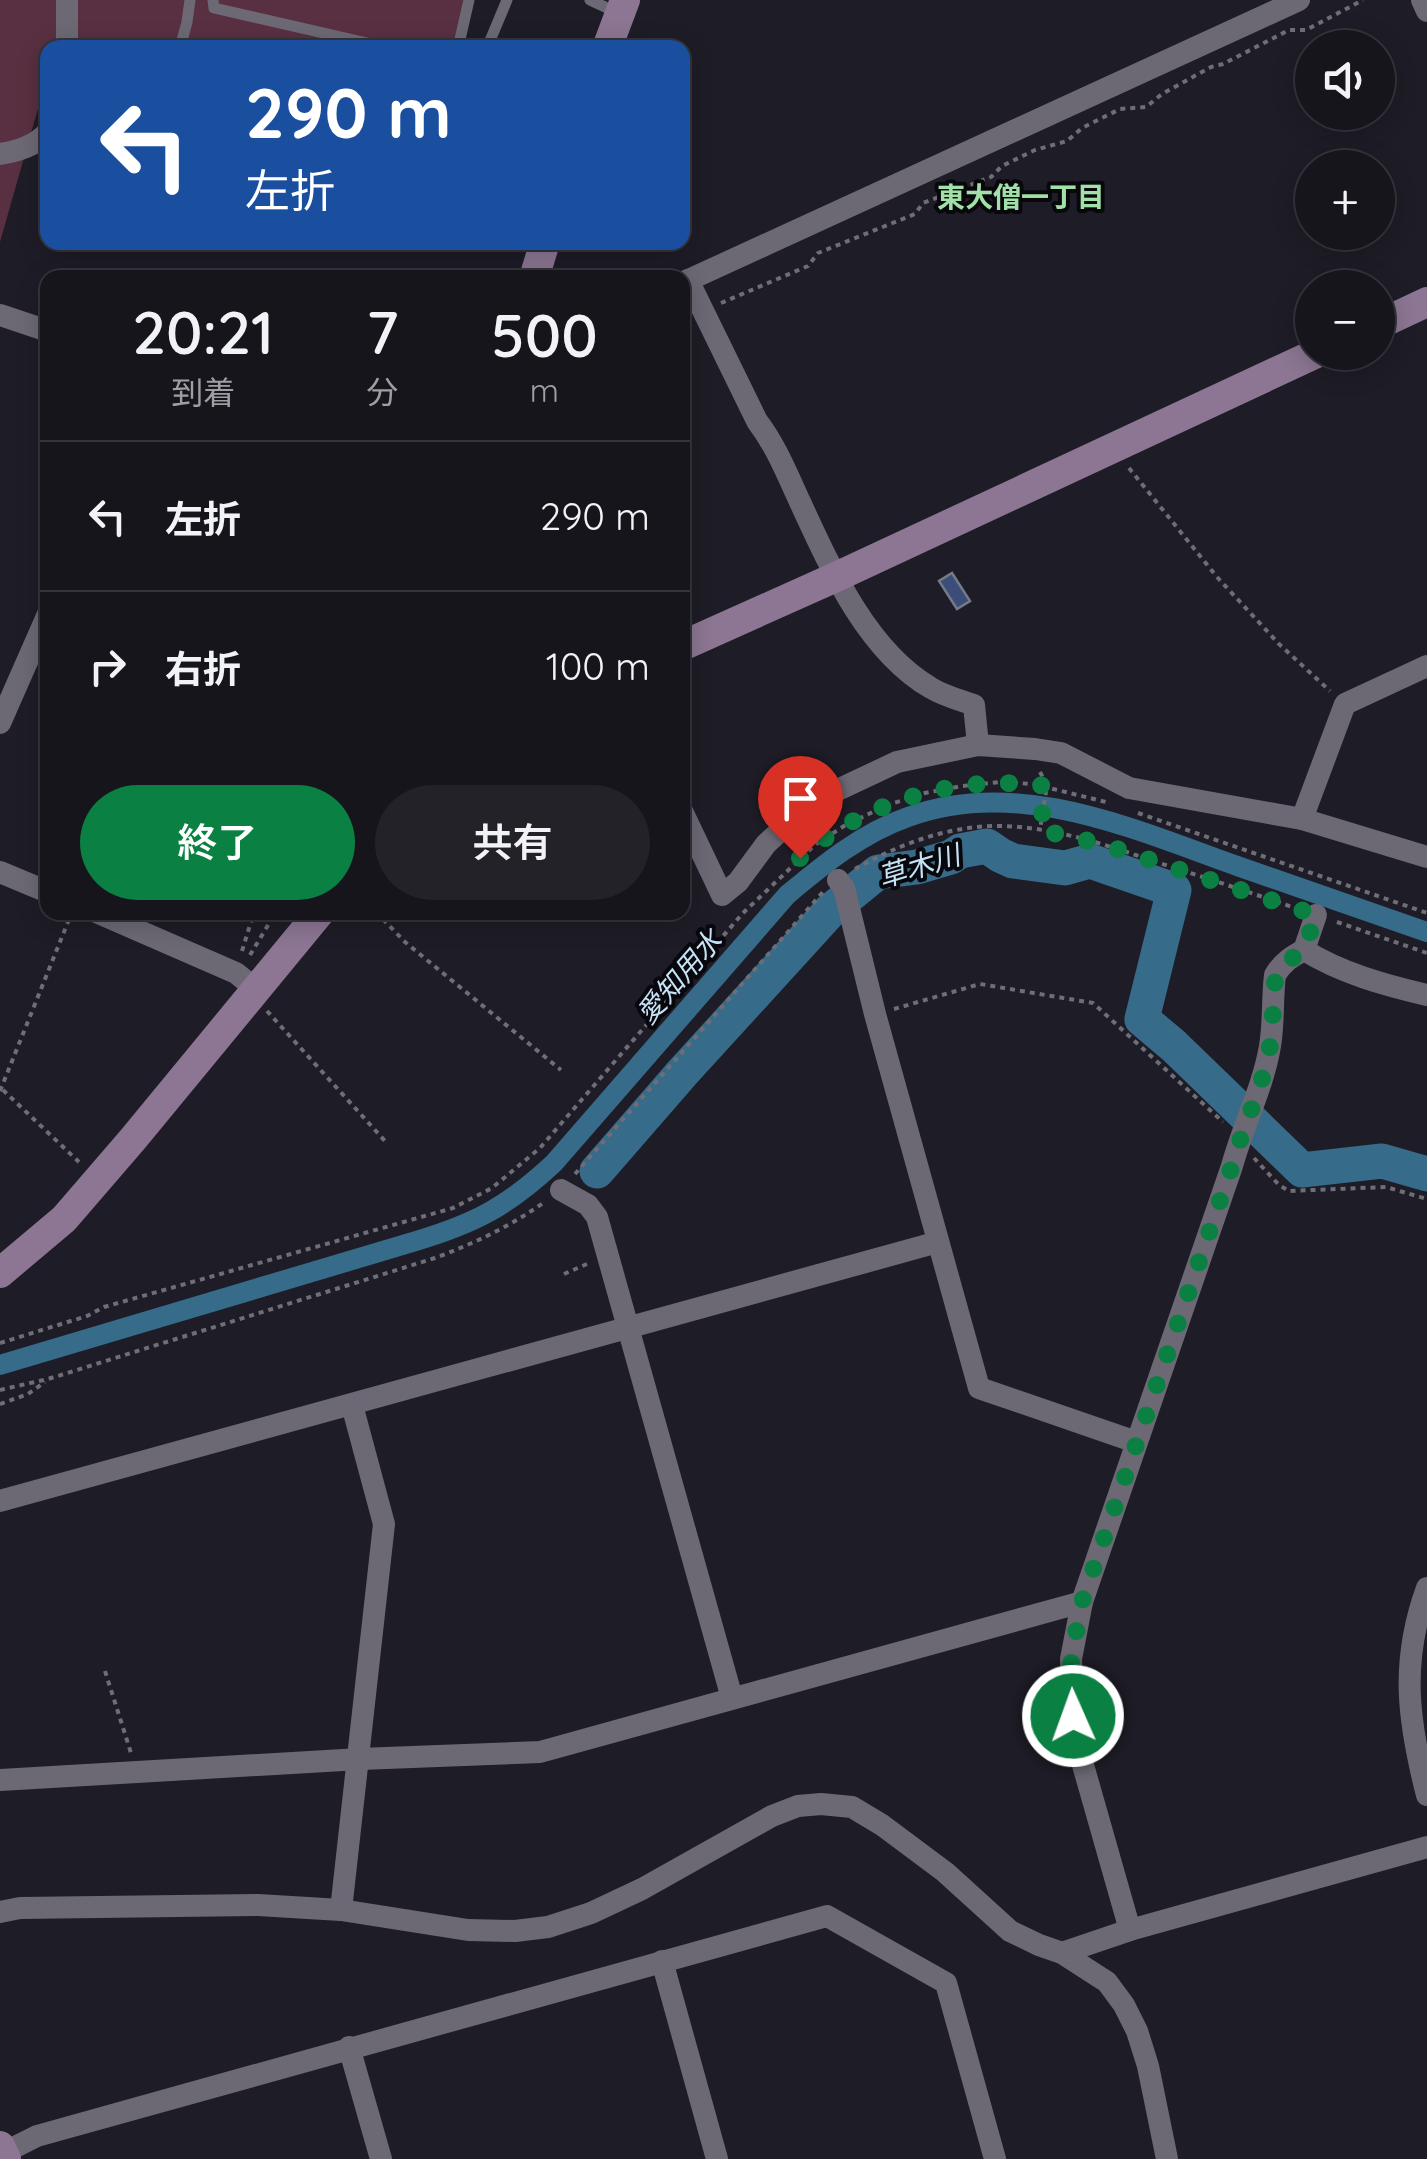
<!DOCTYPE html>
<html lang="ja">
<meta charset="utf-8">
<style>
:root{--surface:#16151c;--page:#232229;--text:#f1f3f6;--muted:#9e9fa3;--line:#35343b;--accent:#0b8043}
body{margin:0;font-family:Quicksand,"Noto Sans JP",sans-serif;background:var(--page);color:var(--text);height:100vh;display:flex;flex-direction:column;font-size:38px;white-space:nowrap}
*{box-sizing:border-box;margin:0}
p{font-size:32px;color:var(--muted)}
.icon{flex:none;width:55px;height:55px;fill:none;stroke:currentColor;stroke-width:2;stroke-linecap:round;stroke-linejoin:round}
.map{position:relative;flex:1;overflow:hidden}
.side{position:absolute;left:40px;top:270px;width:650px;height:650px;display:flex;flex-direction:column;background:var(--surface);border-radius:20px;box-shadow:0 5px 25px #0003,0 0 0 2px var(--line)}
.side>*{flex:none}
.top-card{position:absolute;left:40px;top:40px;width:650px;height:210px;border-radius:20px;box-shadow:0 5px 25px #0003,0 0 0 2px var(--line);background:#1a4fa0;color:#fff;overflow:hidden}
.fabs{position:absolute;left:1295px;top:30px;display:grid;gap:20px}
.fabs a{display:grid;place-items:center;width:100px;height:100px;border-radius:50%;background:var(--surface);box-shadow:0 5px 25px #0003,0 0 0 2px var(--line);font-size:50px}
.pin{position:absolute;display:grid;place-items:center;width:85px;height:85px;color:#fff;margin:-102px -42px;border-radius:50% 50% 50% 0;rotate:-45deg;box-shadow:0 0 10px #0007}
.pin .icon{rotate:45deg}
.me{position:absolute;width:110px;margin:-55px;rotate:358deg;stroke-linejoin:round;filter:drop-shadow(0 0 8px #0008)}
.turn{display:flex;align-items:center;gap:35px;height:210px;padding:0 40px;font-size:45px}
.turn .icon{width:130px;height:130px;stroke-width:2.5}
.turn b{display:block;font-size:70px;line-height:85px}
.eta{display:flex;justify-content:space-evenly;align-items:center;height:170px;text-align:center}
.eta b{font-size:60px;font-weight:600;line-height:70px}
.primary-button{display:flex;gap:20px;margin-top:auto;padding:20px 40px}
.primary-button a{flex:1;height:115px;border-radius:60px;background:var(--accent);color:#fff;font-size:40px;font-weight:600;line-height:115px;text-align:center}
.primary-button a+a{background:var(--page);color:var(--text)}
ul{padding:0;list-style:none}
li{display:flex;align-items:center;gap:30px;height:150px;padding:0 40px;border-top:2px solid var(--line)}
li div{flex:1}
li b{display:block;font-size:38px}
li em{font-style:normal}
.map>svg:first-child{display:block}
.green{fill:#593041}
.lines{fill:none;stroke-linecap:round;stroke-linejoin:round}
.canal{stroke:#366b89;stroke-width:20}
.river{stroke:#366b89;stroke-width:35}
.building{fill:#3b4d78;stroke:#757b86;stroke-width:2.5}
.path{stroke:#6f6d76;stroke-width:4;stroke-dasharray:5 5;stroke-linecap:butt}
.lane{stroke:#6c6975;stroke-width:11}
.street{stroke:#6c6975;stroke-width:22}
.secondary{stroke:#8c7693;stroke-width:30}
.route{stroke:#0b8043;stroke-width:18;stroke-dasharray:0 32.4}
.labels{text-anchor:middle;stroke-width:8;stroke-linejoin:round;paint-order:stroke}
.neighbourhood-label{font-size:28px;font-weight:bold;fill:#a1e0a8;stroke:#08070b}
.water-label{font-size:28px;font-style:italic;fill:#c5e3f7;stroke:#08070b}
</style>
<div class="map">
<svg width="1427" height="2159" viewBox="0 0 1427 2159">
<rect width="100%" height="100%" fill="#1e1c26"/>
<!-- green -->
<path class="green" d="M0,0H473L463,47L48,48L47,77L0,242Z"/>
<g class="lines">
<!-- canal -->
<path class="canal" d="M0,1365L416,1241C476,1223 508,1206 554,1163L787,895C824,864 862,833 908,817C1019,776 1135,830 1240,867C1302,889 1365,910 1427,932"/>
<!-- river -->
<path class="river" d="M597,1171L683,1072L830,911L878,872L917,867L951,857L960,851L987,846L1000,855L1013,861L1065,868L1090,861L1174,890L1142,1019L1174,1046L1302,1170L1382,1161L1427,1174"/>
</g>
<!-- building -->
<path class="building" d="M952,573L970,601L957,609L939,581Z"/>
<g class="lines">
<!-- path -->
<g class="path">
<path d="M721,303L808,266L818,253L915,214L923,203L991,177L1002,166L1035,150L1067,141L1082,128L1120,109L1146,107L1162,94L1211,67L1223,64L1289,30H1306L1363,0"/>
<path d="M1129,468L1217,577L1279,644L1330,691"/>
<path d="M1040,772L1047,785L1040,830"/>
<path d="M1138,813L1427,913"/>
<path d="M855,869C898,845 942,828 992,826C1048,825 1104,844 1156,862C1203,877 1249,892 1295,908"/>
<path d="M376,912L405,942L561,1070"/>
<path d="M1337,922L1427,953"/>
<path d="M242,951L254,912"/>
<path d="M250,955L276,912"/>
<path d="M894,1009L980,984L1093,1003L1223,1122"/>
<path d="M267,1011L385,1141"/>
<path d="M3,1090L79,1162"/>
<path d="M0,1091L72,912"/>
<path d="M1254,1158L1279,1185L1289,1191L1386,1187L1427,1199"/>
<path d="M575,1174L823,892"/>
<path d="M564,1274L587,1264"/>
<path d="M0,1343L87,1316L104,1307L453,1208L492,1188L540,1148L743,913L816,844L844,826L885,806L925,793L962,786L1000,782L1033,784L1110,803"/>
<path d="M0,1390L48,1379L435,1258C475,1243 511,1226 546,1201"/>
<path d="M0,1404L28,1394L45,1382"/>
<path d="M105,1671L131,1753"/>
</g>
<!-- lane -->
<g class="lane">
<path d="M213,0L214,8L389,48"/>
<path d="M590,0L618,13"/>
<path d="M180,48L187,22L190,0"/>
<path d="M458,48L469,0"/>
<path d="M487,48L507,0"/>
</g>
<!-- street -->
<g class="street">
<path d="M67,0V48"/>
<path d="M1422,0L1427,11"/>
<path d="M0,154C18,151 35,146 48,132"/>
<path d="M688,280L757,421C776,446 787,474 800,502C830,567 867,651 931,688C944,696 960,700 974,705L978,745"/>
<path d="M682,283L1299,0"/>
<path d="M0,315L48,331"/>
<path d="M0,723L48,614"/>
<path d="M682,811L722,895L738,882L766,844L801,812L827,795L897,762L978,745L1035,749L1061,753L1129,788L1302,819L1427,857"/>
<path d="M1302,819L1345,704L1427,666"/>
<path d="M0,872L48,892"/>
<path d="M838,880L844,888L875,1014L979,1388L1136,1442"/>
<path d="M96,912L236,973L257,990"/>
<path d="M1304,950L1316,915"/>
<path d="M561,1190L588,1205L597,1217L732,1698"/>
<path d="M0,1501C313,1416 625,1327 938,1242"/>
<path d="M1427,1588C1400,1662 1408,1721 1427,1795"/>
<path d="M0,1780L360,1759L540,1752L1082,1602"/>
<path d="M341,1910L384,1524L352,1405"/>
<path d="M0,1912L20,1908L258,1905L341,1910L468,1930L515,1931L548,1927L591,1913L642,1889L772,1816L798,1806L821,1804L852,1807L882,1825L945,1872L1010,1931L1039,1945L1062,1953L1107,1982L1124,2005L1137,2031L1148,2066L1167,2159"/>
<path d="M1130,1930L1077,1744L1073,1716L1071,1659L1082,1602L1232,1166C1243,1125 1263,1088 1270,1046C1274,1023 1272,999 1275,975C1283,962 1291,957 1304,950C1341,973 1384,985 1427,995"/>
<path d="M1062,1953L1130,1930L1427,1847"/>
<path d="M662,1961L717,2159"/>
<path d="M349,2047L381,2159"/>
<path d="M3,2153L37,2136L827,1916L946,1983L995,2159"/>
</g>
<!-- secondary -->
<g class="secondary">
<path d="M607,48L625,0"/>
<path d="M534,278L545,242"/>
<path d="M1378,325L1427,302"/>
<path d="M682,646L836,577L1319,352"/>
<path d="M0,1273L64,1219L133,1139L320,912"/>
<path d="M0,2146L6,2159"/>
</g>
</g>
<g class="lines">
<!-- route -->
<path class="route" d="M800,858C866,800 960,774 1046,786L1040,830L1102,844L1316,915L1304,950L1281,966L1276,975C1272,999 1274,1023 1270,1046C1263,1088 1243,1125 1232,1166L1082,1602L1071,1659L1073,1716"/>
</g>
<g class="labels">
<!-- neighbourhood labels -->
<g class="neighbourhood-label">
<text x="1021" y="207">東大僧一丁目</text>
</g>
<!-- water labels -->
<g class="water-label">
<text transform="translate(919 866) rotate(-17)" y="10">草木川</text>
<text transform="translate(679 977) rotate(-49)" y="10">愛知用水</text>
</g>
</g>
</svg>
<div class="fabs">
<a><svg class="icon" aria-label="sound" viewBox="0 0 24 24"><path d="M4 9h4l5-4v14l-5-4H4zM17 9q2 3 0 6"/></svg></a>
<a>+</a>
<a>−</a>
</div>
<div class="pin" style="left:800px;top:858px;background:#d93025"><svg class="icon" aria-label="arrive" viewBox="0 0 24 24"><path d="M6 21V4h12l-3 4 3 4H6"/></svg></div>
<svg class="me" style="left:1073px;top:1716px" viewBox="-20 -20 40 40"><circle r="17" fill="#0b8043" stroke="#fff" stroke-width="3"/><path d="M0-11L8 9 0 5-8 9z" fill="#fff"/></svg>
<div class="top-card">
<div class="turn"><svg class="icon" aria-label="left" viewBox="0 0 24 24"><path d="M17 20v-9H6M10 6l-5 5 5 5"/></svg><div><b>290 m</b>左折</div></div>
</div>
<section class="side">
<div class="eta">
<div><b>20:21</b><p>到着</p></div>
<div><b>7</b><p>分</p></div>
<div><b>500</b><p>m</p></div>
</div>
<ul>
<li><svg class="icon" aria-label="left" viewBox="0 0 24 24"><path d="M17 20v-9H6M10 6l-5 5 5 5"/></svg><div><b>左折</b></div><em>290 m</em></li>
<li><svg class="icon" aria-label="right" viewBox="0 0 24 24"><path d="M7 20v-9h11M14 6l5 5-5 5"/></svg><div><b>右折</b></div><em>100 m</em></li>
</ul>
<div class="primary-button"><a>終了</a><a>共有</a></div>
</section>
</div>
